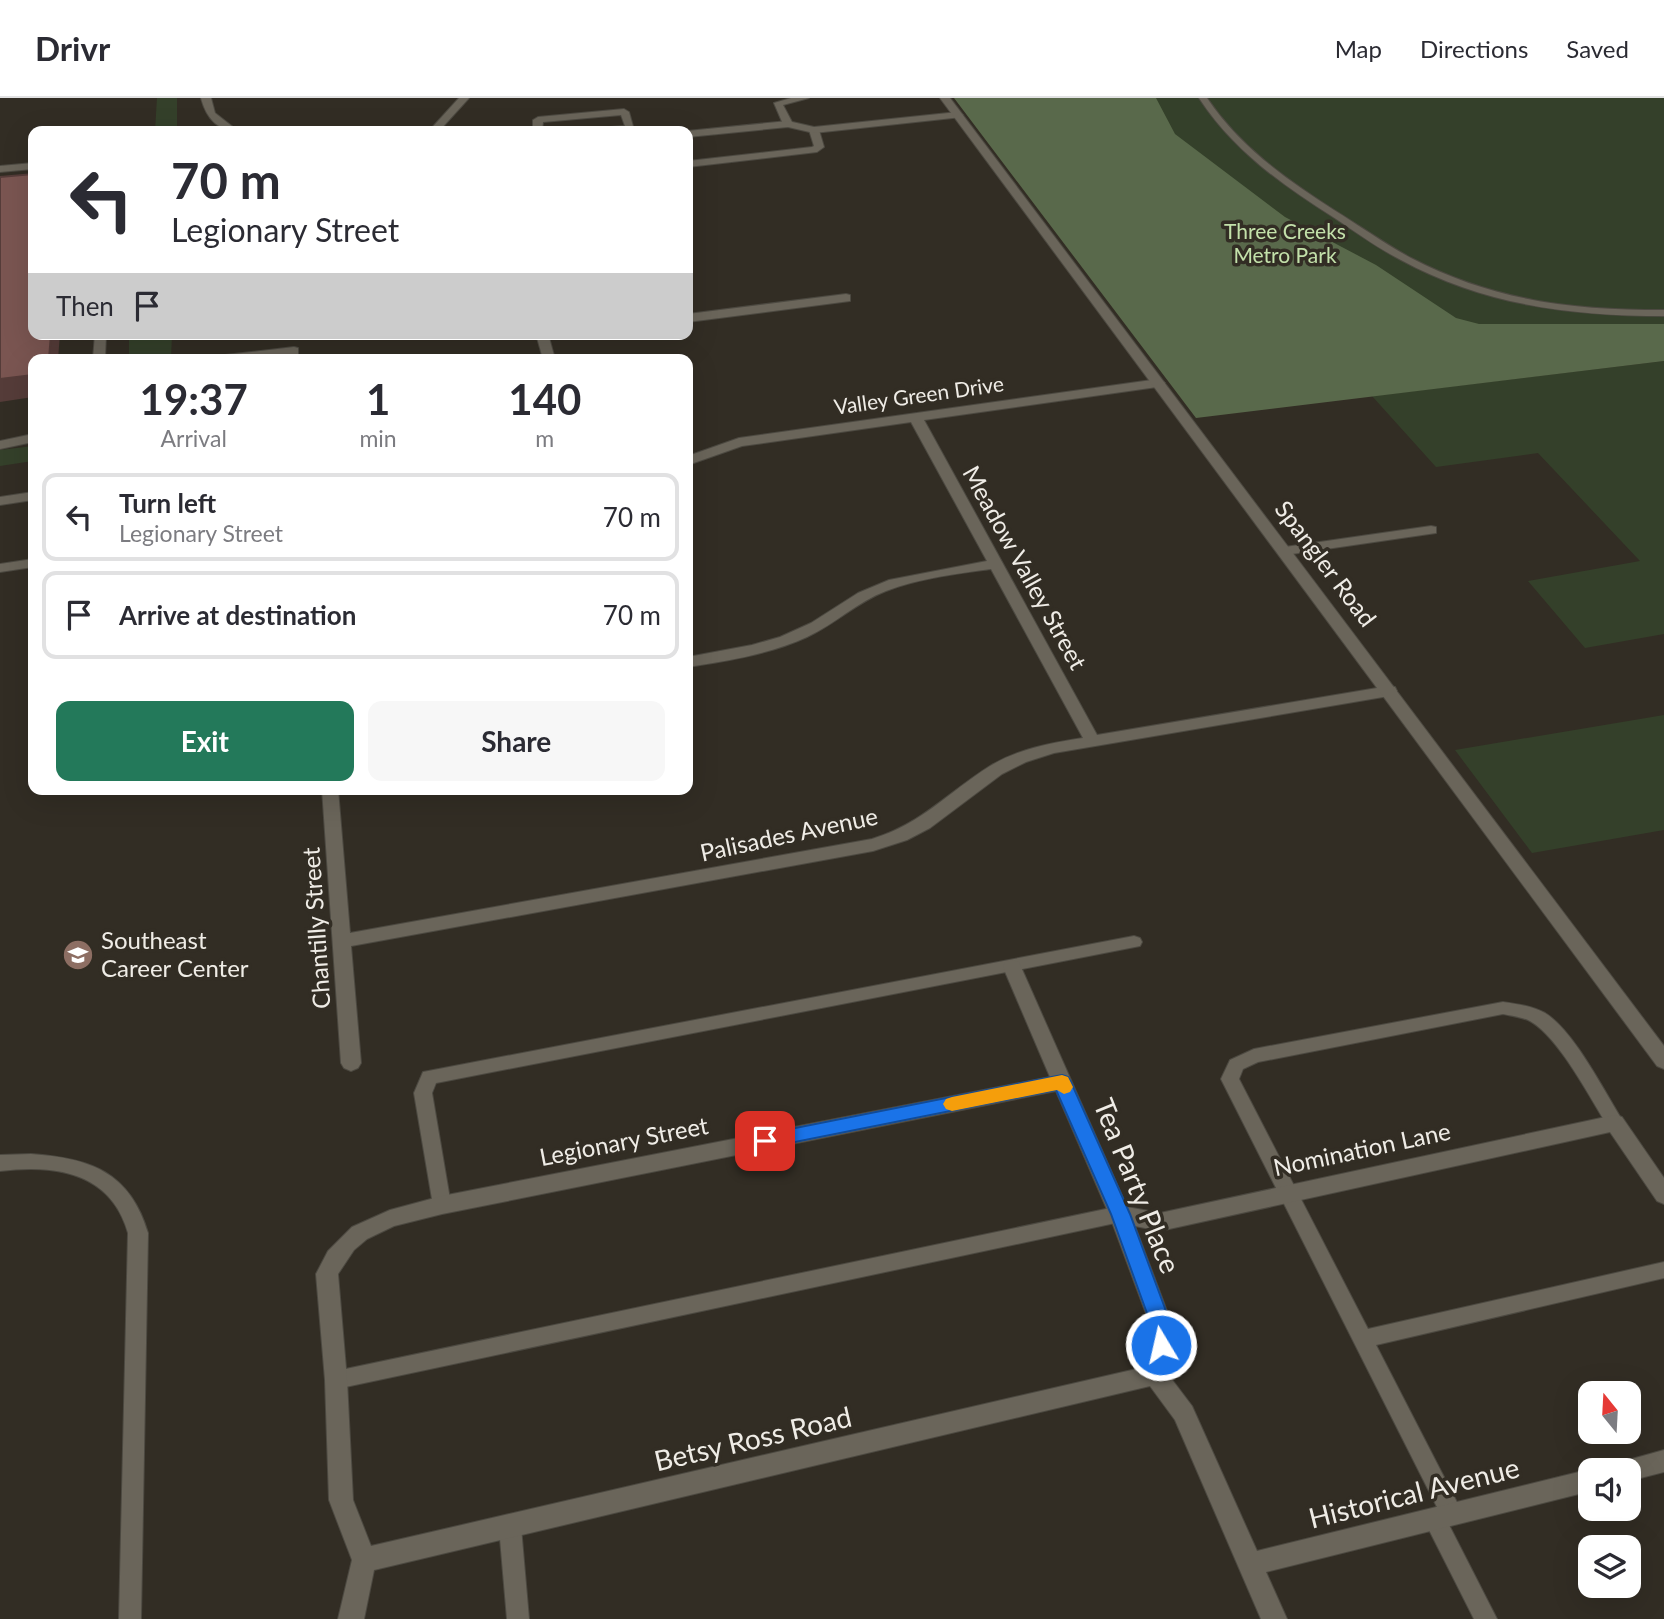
<!DOCTYPE html>
<style>
:root{--surface:#fff;--page:#f7f7f7;--text:#2b2b33;--muted:#7c7c81;--line:#e1e1e2;--accent:#23795a}
body{margin:0;font-family:Lato,sans-serif;background:var(--page);color:var(--text);height:100vh;display:flex;flex-direction:column;font-size:26px;white-space:nowrap}
*{box-sizing:border-box;margin:0}
p{font-size:23px;color:var(--muted)}
.icon{flex:none;width:38px;height:38px;fill:none;stroke:currentColor;stroke-width:2;stroke-linecap:round;stroke-linejoin:round}
.map{position:relative;flex:1;overflow:hidden}
.details{position:absolute;left:28px;top:256px;width:665px;height:441px;display:flex;flex-direction:column;background:var(--surface);border-radius:14px;box-shadow:0 7px 28px #0002}
.details>*{flex:none}
.hud{position:absolute;left:28px;top:28px;width:665px;height:214px;border-radius:14px;box-shadow:0 7px 28px #0002;background:#fff;color:var(--text);overflow:hidden}
.needle{width:46px;rotate:342deg}
.fabs{position:absolute;left:1578px;top:1283px;display:grid;gap:14px}
.fabs a{display:grid;place-items:center;width:63px;height:63px;border-radius:14px;background:var(--surface);box-shadow:0 7px 28px #0002;font-size:35px}
.pin{position:absolute;display:grid;place-items:center;width:60px;height:60px;color:#fff;margin:-30px;border-radius:14px;box-shadow:0 4px 10px #0006}
.me{position:absolute;width:77px;margin:-38px;rotate:351deg;stroke-linejoin:round;filter:drop-shadow(0 0 5px #0008)}
.turn{display:flex;align-items:center;gap:24px;height:147px;padding:0 28px;font-size:32px}
.turn .icon{width:91px;height:91px;stroke-width:2.5}
.turn b{display:block;font-size:49px;line-height:60px}
.then{display:flex;align-items:center;height:66px;padding:0 28px;background:#0003;gap:14px;font-size:26px}
.eta{display:flex;justify-content:space-evenly;align-items:center;height:119px;text-align:center}
.eta b{font-size:42px;font-weight:700;line-height:49px}
.cta{display:flex;gap:14px;margin-top:auto;padding:14px 28px}
.cta a{flex:1;height:80px;border-radius:14px;background:var(--accent);color:#fff;font-size:28px;font-weight:700;line-height:80px;text-align:center}
.cta a+a{background:var(--page);color:var(--text)}
ul{padding:0;list-style:none}
li{display:flex;align-items:center;gap:21px;height:88px;margin:0 14px 10px;padding:0 14px;border:4px solid var(--line);border-radius:14px}
li div{flex:1}
li b{display:block;font-size:26px}
li em{font-style:normal}
header{display:flex;align-items:center;gap:42px;box-sizing:border-box;height:98px;padding:0 35px;background:var(--surface);border-bottom:2px solid var(--line)}
header strong{font-size:33px}
nav{display:flex;gap:38px;margin-inline-start:auto;font-size:24px}
.map>svg:first-child{display:block}
.green{fill:#34402a}
.forest{fill:#59694b}
.lines{fill:none;stroke-linecap:round;stroke-linejoin:round}
.service-casing{stroke:#4c4941;stroke-width:2}
.minor-casing{stroke:#4c4941;stroke-width:2}
.tertiary-casing{stroke:#4c4941;stroke-width:2}
.service{fill:#6a655a;fill-rule:evenodd}
.minor{fill:#6a655a;fill-rule:evenodd}
.tertiary{fill:#6a655a;fill-rule:evenodd}
.shaded-wall{fill:#553c39}
.building{fill:#7a5551;stroke:#553c39;stroke-width:2}
.route{fill:#1a73e8;stroke:#114b97;stroke-width:2}
.slow{fill:#f59e0b}
.labels{text-anchor:middle;stroke-width:7;stroke-linejoin:round;paint-order:stroke}
.far-park-label{font-size:21px;fill:#c3e1aa;stroke:#322d24}
.far-street-label{font-size:21px;fill:#efece6;stroke:#322d24}
.street-label{font-size:24px;fill:#efece6;stroke:#322d24}
.poi-label{font-size:24px;fill:#efece6;stroke:#322d24;text-anchor:start}
.near-street-label{font-size:28px;fill:#efece6;stroke:#322d24}
</style>
<header>
<strong>Drivr</strong>
<nav><a>Map</a><a>Directions</a><a>Saved</a></nav>
</header>
<div class="map">
<svg width="1664" height="1521" viewBox="0 0 1664 1521">
<rect width="100%" height="100%" fill="#322d24"/>
<!-- green -->
<g class="green">
<path d="M157,0H177V33H155Z"/>
<path d="M975,0H1664V256L1222,298Z"/>
<path d="M129,236H172L171,261H129Z"/>
<path d="M1664,263V536L1585,550L1528,483L1640,463L1538,355L1436,369L1372,298Z"/>
<path d="M33,348V363L0,368V352Z"/>
<path d="M1664,617V732L1532,755L1455,652Z"/>
</g>
<!-- forest -->
<path class="forest" d="M954,0H1156L1175,36L1285,119L1376,167L1456,220L1479,226H1664V263L1196,320Z"/>
<g class="lines">
<!-- service casing -->
<g class="service-casing">
<g id="service">
<path d="M791,0H809L783,7L793,26L788,29L783,26L774,5Z"/>
<path d="M1199,0H1207C1240,49 1286,81 1334,112C1360,128 1385,146 1411,160C1494,203 1572,212 1664,212V218C1571,218 1484,207 1401,162C1377,150 1356,134 1333,119C1281,86 1233,52 1199,0Z"/>
<path d="M624,11L629,14L634,32L591,33L596,30L625,28L621,17L543,24L542,33H533V22L538,19Z"/>
<path d="M814,29L819,32L824,49L817,54L688,69V63L812,49L814,48L809,32Z"/>
<path d="M33,65V71L0,74V68Z"/>
<path d="M95,236H106L105,261H93Z"/>
<path d="M33,336V344L0,351V343Z"/>
<path d="M33,394V402L0,407V399Z"/>
<path d="M1431,428L1436,429V435L1285,457L1279,453L1285,449Z"/>
<path d="M33,461V469L0,474V466Z"/>
<path d="M1134,838L1140,840L1142,844L1140,848L436,985L432,995L451,1107L449,1113L442,1115L435,1113L433,1107L414,995L423,974Z"/>
<path d="M1503,904C1517,906 1532,908 1545,915C1573,932 1603,991 1621,1020L1624,1025L1621,1030L1615,1032L1609,1030C1591,1002 1559,939 1530,923C1522,919 1512,918 1503,916L1258,964L1243,971L1239,981L1368,1231L1664,1164V1180L1376,1247L1463,1416L1460,1423L1452,1426L1448,1425L1497,1521H1474L1424,1422L1427,1415L1435,1412L1439,1413L1221,981L1230,962L1254,951Z"/>
<path d="M31,1056C90,1060 130,1074 148,1135L141,1521H119L128,1135C111,1074 55,1066 0,1073V1057Z"/>
<path d="M1120,1108L1127,1110L1129,1116L1127,1122L1120,1124L336,1291L329,1289L326,1282L329,1275L336,1273Z"/>
<path d="M510,1419L518,1422L521,1429L529,1521H507L499,1429L502,1422Z"/>
</g>
</g>
<!-- minor casing -->
<g class="minor-casing">
<g id="minor">
<path d="M201,0H211L215,15L238,33C217,33 206,19 201,0Z"/>
<path d="M459,0H469L439,33H429Z"/>
<path d="M958,14L963,17L962,19L814,35L788,29L688,39L687,33L788,23L814,29Z"/>
<path d="M846,196L850,197V203L688,224V216Z"/>
<path d="M536,236H548L555,261H543Z"/>
<path d="M294,249L298,250V256L259,261H219L225,257Z"/>
<path d="M1159,281L1165,285L1164,288L924,322L1097,637L1389,588L1395,589L1397,593L1395,597L1054,655L1026,664L1002,676L930,730L907,742L873,753L351,848L361,965L358,970L351,973L344,970L341,965L322,691H338L350,835L872,741C923,725 947,695 990,668C1018,651 1051,645 1083,640L991,471C956,476 920,480 886,493C857,504 835,526 807,539C770,556 728,563 688,569V559L752,547L780,539L811,525L858,495L889,482L987,463L911,324L742,348L688,367V358L739,340Z"/>
<path d="M1012,862L1019,864L1021,869L1127,1109L1160,1115L1615,1017L1622,1019L1664,1080V1106L1657,1103L1610,1034L1160,1133L1135,1128L1170,1221L1172,1247L1167,1275L1192,1308L1257,1453L1591,1371L1594,1372H1591V1393L1266,1474L1287,1521H1261L1175,1322L1150,1288L374,1472L364,1521H338L352,1462L329,1402L325,1282L316,1176L328,1153L352,1129L390,1112L442,1098L1050,979L1003,869L1005,864ZM1056,993L1109,1116L1148,1221L1150,1247L1145,1269L371,1448L353,1402L347,1282L338,1176L354,1152L367,1141L394,1128L442,1116Z"/>
<path d="M1664,1352V1374L1629,1383V1372H1617L1621,1364Z"/>
</g>
</g>
<!-- tertiary casing -->
<g class="tertiary-casing">
<path id="tertiary" d="M940,0H950L1664,948V971L1657,968Z"/>
</g>
<!-- service -->
<use href="#service" class="service"/>
<!-- minor -->
<use href="#minor" class="minor"/>
<!-- tertiary -->
<use href="#tertiary" class="tertiary"/>
</g>
<!-- shaded-wall -->
<g class="shaded-wall">
<path d="M51,236H60L58,261H49Z"/>
<path d="M33,277V299L0,304V281Z"/>
</g>
<!-- building -->
<path class="building" d="M33,76V236H51L49,261H33V277L0,281V79Z"/>
<!-- route -->
<path class="route" d="M1062,977L1068,979L1071,984L1130,1116L1169,1221L1171,1247L1168,1253L1161,1256L1154,1253L1149,1221L1111,1116L1056,992L765,1050L759,1048L756,1043L759,1038L765,1036Z"/>
<!-- slow -->
<path class="slow" d="M1062,977L1068,979L1073,989L1070,994L1064,996L1057,992L952,1013L946,1011L943,1006L946,1001L952,999Z"/>
<!-- icons -->
<defs>
<g id="school-disc" transform="scale(1.575)"><circle r="9.5" fill="#8d6e63" stroke="#322d24"/><path d="M0-5L7-2L0 1L-7-2ZM-4 1L0 2.5L4 1V4Q0 6-4 4Z" fill="#fff"/></g>
</defs>
<g fill-rule="evenodd">
<use href="#school-disc" x="78" y="857"/>
</g>
<g class="labels">
<!-- far-park labels -->
<g class="far-park-label">
<text x="1285" y="141">Three Creeks<tspan x="1285" dy="24">Metro Park</tspan></text>
</g>
<!-- far-street labels -->
<g class="far-street-label">
<text transform="translate(919 298) rotate(-8)" y="7">Valley Green Drive</text>
</g>
<!-- street labels -->
<g class="street-label">
<text transform="translate(1325 466) rotate(53)" y="8">Spangler Road</text>
<text transform="translate(1024 470) rotate(61)" y="8">Meadow Valley Street</text>
<text transform="translate(789 737) rotate(-12)" y="8">Palisades Avenue</text>
<text transform="translate(317 830) rotate(-94)" y="8">Chantilly Street</text>
<text transform="translate(624 1044) rotate(-11)" y="8">Legionary Street</text>
<text transform="translate(1362 1052) rotate(-12)" y="8">Nomination Lane</text>
</g>
<!-- poi labels -->
<g class="poi-label">
<text x="101" y="851">Southeast<tspan x="101" dy="28">Career Center</tspan></text>
</g>
<!-- near-street labels -->
<g class="near-street-label">
<text transform="translate(1137 1088) rotate(68)" y="10">Tea Party Place</text>
<text transform="translate(753 1341) rotate(-13)" y="10">Betsy Ross Road</text>
<text transform="translate(1414 1395) rotate(-14)" y="10">Historical Avenue</text>
</g>
</g>
</svg>
<div class="fabs">
<a><svg class="needle" viewBox="-14 -14 28 28"><path d="M0-13l5 13h-10z" fill="#e53935"/><path d="M0 13l5-13h-10z" fill="#7c7c81"/></svg></a>
<a><svg class="icon" aria-label="sound" viewBox="0 0 24 24"><path d="M4 9h4l5-4v14l-5-4H4zM17 9q2 3 0 6"/></svg></a>
<a><svg class="icon" aria-label="layers" viewBox="0 0 24 24"><path d="M12 4l9 5-9 5-9-5zM3 14l9 5 9-5"/></svg></a>
</div>
<div class="pin" style="left:765px;top:1043px;background:#d93025"><svg class="icon" aria-label="arrive" viewBox="0 0 24 24"><path d="M6 21V4h12l-3 4 3 4H6"/></svg></div>
<svg class="me" style="left:1161px;top:1247px" viewBox="-20 -20 40 40"><circle r="17" fill="#1a73e8" stroke="#fff" stroke-width="3"/><path d="M0-11L8 9 0 5-8 9z" fill="#fff"/></svg>
<div class="hud">
<div class="turn"><svg class="icon" aria-label="left" viewBox="0 0 24 24"><path d="M17 20v-9H6M10 6l-5 5 5 5"/></svg><div><b>70 m</b>Legionary Street</div></div>
<div class="then">Then<svg class="icon" aria-label="arrive" viewBox="0 0 24 24"><path d="M6 21V4h12l-3 4 3 4H6"/></svg></div>
</div>
<section class="details">
<div class="eta">
<div><b>19:37</b><p>Arrival</p></div>
<div><b>1</b><p>min</p></div>
<div><b>140</b><p>m</p></div>
</div>
<ul>
<li><svg class="icon" aria-label="left" viewBox="0 0 24 24"><path d="M17 20v-9H6M10 6l-5 5 5 5"/></svg><div><b>Turn left</b><p>Legionary Street</p></div><em>70 m</em></li>
<li><svg class="icon" aria-label="arrive" viewBox="0 0 24 24"><path d="M6 21V4h12l-3 4 3 4H6"/></svg><div><b>Arrive at destination</b></div><em>70 m</em></li>
</ul>
<div class="cta"><a>Exit</a><a>Share</a></div>
</section>
</div>
